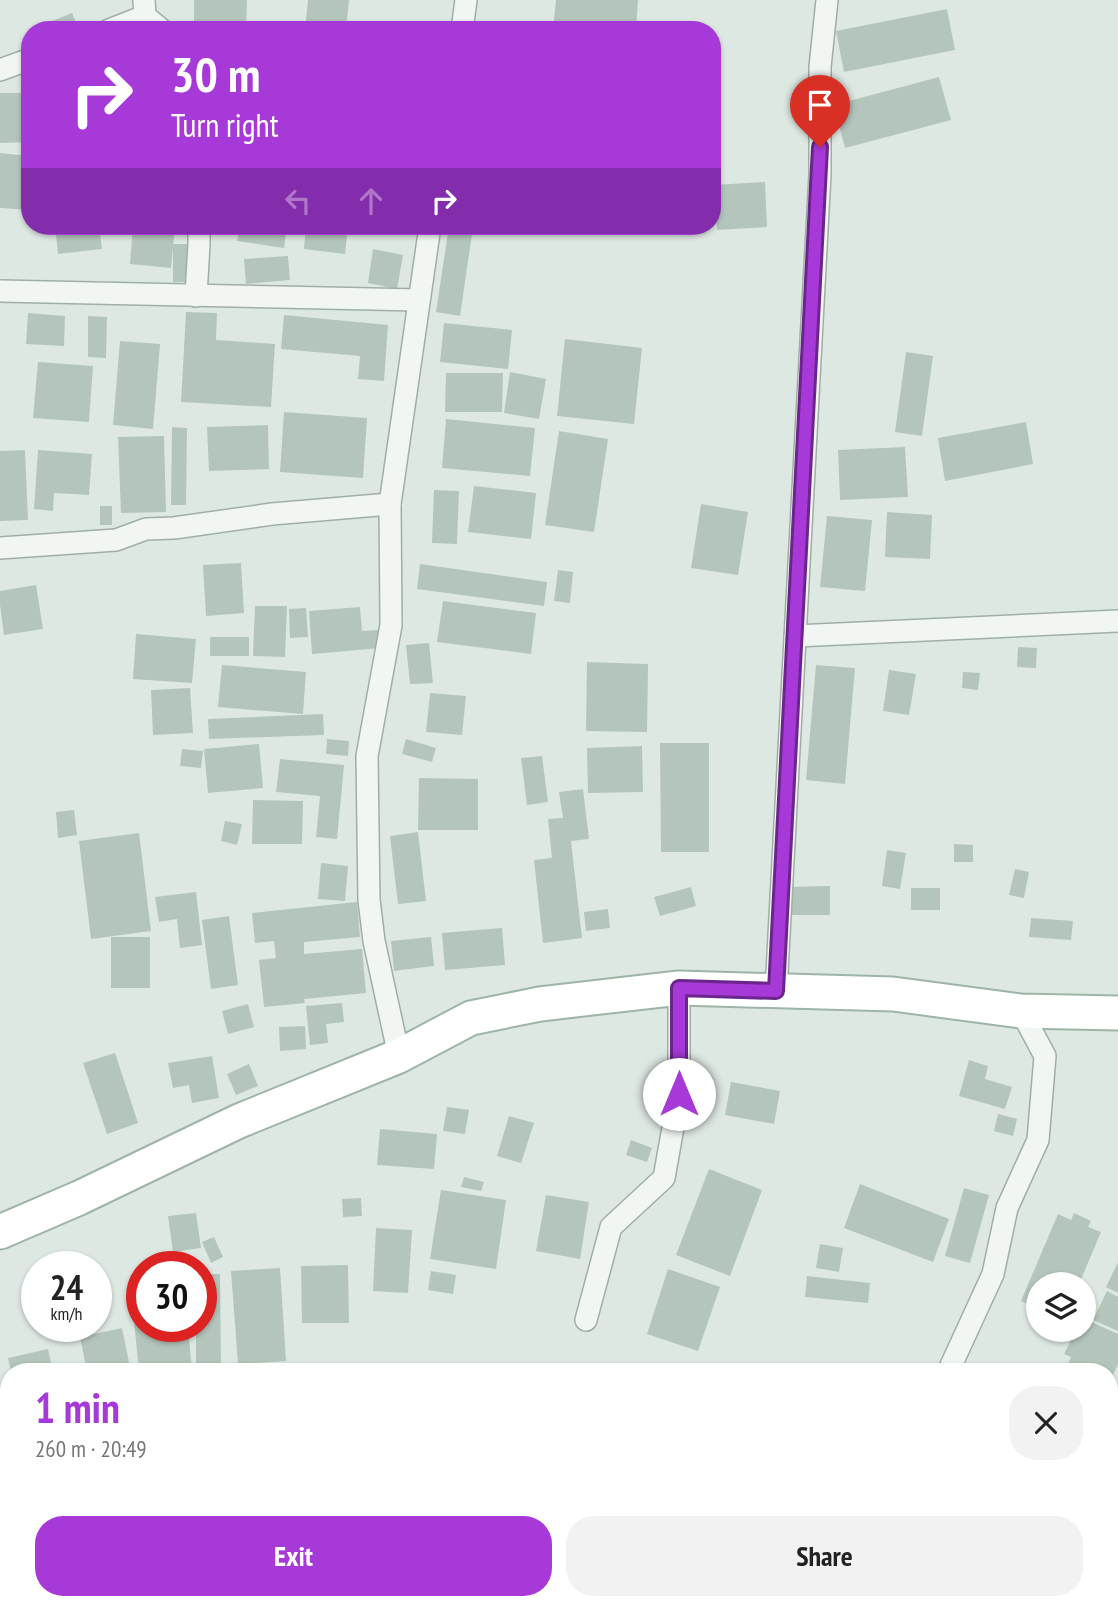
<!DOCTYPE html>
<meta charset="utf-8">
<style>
:root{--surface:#fff;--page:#f2f2f2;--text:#222;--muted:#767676;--accent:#a639d7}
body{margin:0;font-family:"PT Sans Narrow",sans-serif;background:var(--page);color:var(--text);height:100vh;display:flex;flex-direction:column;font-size:26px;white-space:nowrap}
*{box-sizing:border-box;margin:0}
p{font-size:23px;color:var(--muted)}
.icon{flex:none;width:38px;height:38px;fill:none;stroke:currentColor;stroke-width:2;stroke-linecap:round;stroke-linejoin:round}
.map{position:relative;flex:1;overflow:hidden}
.panel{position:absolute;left:0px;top:1363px;width:1118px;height:247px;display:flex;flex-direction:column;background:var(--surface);border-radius:28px 28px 0 0;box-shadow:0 2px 5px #0004}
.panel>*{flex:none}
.banner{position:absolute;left:21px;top:21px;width:700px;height:214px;border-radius:28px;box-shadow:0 2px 5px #0004;background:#a639d7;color:#fff;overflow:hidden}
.tools{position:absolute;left:1026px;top:1272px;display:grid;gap:14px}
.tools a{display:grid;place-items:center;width:70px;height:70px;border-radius:50%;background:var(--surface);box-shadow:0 2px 5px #0004;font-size:35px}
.speed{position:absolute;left:21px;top:1251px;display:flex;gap:14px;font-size:35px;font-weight:700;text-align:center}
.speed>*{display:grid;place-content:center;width:91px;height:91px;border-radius:50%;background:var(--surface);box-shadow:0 2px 5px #0004;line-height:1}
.speed small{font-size:18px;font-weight:400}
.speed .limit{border:10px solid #d22;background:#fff;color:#111}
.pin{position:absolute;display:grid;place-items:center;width:60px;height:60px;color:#fff;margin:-72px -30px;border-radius:50% 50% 50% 0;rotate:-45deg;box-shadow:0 0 7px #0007}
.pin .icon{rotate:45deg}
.me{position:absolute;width:77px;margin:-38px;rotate:0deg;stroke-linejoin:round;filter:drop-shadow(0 0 5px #0008)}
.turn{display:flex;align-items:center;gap:24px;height:147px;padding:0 35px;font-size:32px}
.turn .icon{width:91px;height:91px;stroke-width:2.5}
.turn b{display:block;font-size:49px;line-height:60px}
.lanes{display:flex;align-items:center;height:66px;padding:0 35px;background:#0003;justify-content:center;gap:35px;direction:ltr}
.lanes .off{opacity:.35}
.round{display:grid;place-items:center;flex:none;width:74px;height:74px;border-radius:28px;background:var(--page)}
.headline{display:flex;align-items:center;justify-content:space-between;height:119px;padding:0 35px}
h1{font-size:42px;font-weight:700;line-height:52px;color:var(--accent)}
.cta{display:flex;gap:14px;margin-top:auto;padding:14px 35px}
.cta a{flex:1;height:80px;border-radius:28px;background:var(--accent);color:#fff;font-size:28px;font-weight:700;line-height:80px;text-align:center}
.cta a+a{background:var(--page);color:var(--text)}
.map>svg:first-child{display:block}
.building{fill:#b4c6bc}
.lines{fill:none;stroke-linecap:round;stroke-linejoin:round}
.minor-casing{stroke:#9fafa6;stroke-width:24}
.primary-casing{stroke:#9cb5a7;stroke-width:37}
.minor{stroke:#f1f6f3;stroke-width:21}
.primary{stroke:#fff;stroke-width:33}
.route-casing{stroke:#6c258c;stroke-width:18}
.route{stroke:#a639d7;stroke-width:12}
</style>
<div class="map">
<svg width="1118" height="1609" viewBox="0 0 1118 1609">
<rect width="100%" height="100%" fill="#dee8e2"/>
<!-- building -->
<g class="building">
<path d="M194,0H247L246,30H194Z"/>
<path d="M308,0H349L346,30H305Z"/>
<path d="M556,0H638L636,30H553Z"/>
<path d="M947,9L955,50L844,72L836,31Z"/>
<path d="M72,13L79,30H30Z"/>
<path d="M939,77L951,120L845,148L834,105Z"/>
<path d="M0,93H29V142L0,143Z"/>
<path d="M0,153L30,156V210L0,208Z"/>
<path d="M765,182L767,227L717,230L714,185Z"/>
<path d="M55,226H99L102,249L58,254Z"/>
<path d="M133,226H175L171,268L130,264Z"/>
<path d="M240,226H287L284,248L237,241Z"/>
<path d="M306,226H348L345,254L304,249Z"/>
<path d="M449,226L473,227L460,316L436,312Z"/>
<rect x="173" y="244" width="18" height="38"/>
<path d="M373,249L403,255L397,289L368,283Z"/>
<path d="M288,256L290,280L246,284L244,259Z"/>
<path d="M186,312L217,313L216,340L275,344L271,407L181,402Z"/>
<path d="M28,313L65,316L64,346L26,344Z"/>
<path d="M284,315L388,325L384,381L358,379L360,356L281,349Z"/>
<path d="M88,316L107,317L106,358L88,357Z"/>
<path d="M444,323L512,330L508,369L440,362Z"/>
<path d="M565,339L642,348L634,424L557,416Z"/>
<path d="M120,341L160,344L153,429L113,425Z"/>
<path d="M906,352L933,356L922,436L895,432Z"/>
<path d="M38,362L93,366L89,422L33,418Z"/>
<path d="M510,372L546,379L539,419L504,413Z"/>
<path d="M446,373H503L502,412H445Z"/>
<path d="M284,412L367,418L363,478L280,472Z"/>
<path d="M446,419L535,428L530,476L442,468Z"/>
<path d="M1026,422L1033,464L945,481L938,438Z"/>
<path d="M268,425L269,469L209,471L207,427Z"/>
<path d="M172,427L187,428L186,505H171Z"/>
<path d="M559,431L608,439L594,532L545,525Z"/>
<path d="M164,436L166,512L121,513L118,437Z"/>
<path d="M905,447L908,497L840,500L838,450Z"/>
<path d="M25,450L28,520L0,521V451Z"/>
<path d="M38,450L92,454L89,495L54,493L53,511L34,509Z"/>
<path d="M474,486L536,493L531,539L468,532Z"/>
<path d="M434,490L459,491L457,544L432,543Z"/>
<path d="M701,504L748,512L738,575L691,568Z"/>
<rect x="100" y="506" width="12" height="19"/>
<path d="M887,512L932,515L930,559L885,557Z"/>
<path d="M827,516L872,520L865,591L820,587Z"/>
<path d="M241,563L244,613L206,616L203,565Z"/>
<path d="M420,564L547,582L544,606L417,589Z"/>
<path d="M558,570L573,572L570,603L554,601Z"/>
<path d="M36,585L43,629L4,635L0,605V591Z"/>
<path d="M443,601L536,613L531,654L437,642Z"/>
<path d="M255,606H287L285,657L253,656Z"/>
<path d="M360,607L362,631L379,630L381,648L312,654L309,611Z"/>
<path d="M306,608L308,637L290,638L289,609Z"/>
<path d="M136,634L196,639L192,683L133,679Z"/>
<rect x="210" y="637" width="39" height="19"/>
<path d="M429,643L433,683L410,684L406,645Z"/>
<path d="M1018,647L1037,648L1036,668L1017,667Z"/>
<path d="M587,662L648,664L647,732L586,731Z"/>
<path d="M222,665L306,672L303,714L218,707Z"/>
<path d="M816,665L855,668L845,784L806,780Z"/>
<path d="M889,670L916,674L909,715L883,711Z"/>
<path d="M963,672L980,673L978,690L962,688Z"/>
<path d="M190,688L193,733L153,735L151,690Z"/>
<path d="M430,693L466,696L462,735L426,732Z"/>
<path d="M323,714L324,735L209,739L208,719Z"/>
<path d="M327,739L349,741L348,756L326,754Z"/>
<path d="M406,739L436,748L432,762L402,754Z"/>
<path d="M660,743H709V852H661Z"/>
<path d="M259,744L263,788L208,793L204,749Z"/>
<path d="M642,746L643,792L588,793L587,748Z"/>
<path d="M182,749L203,751L201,768L180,766Z"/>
<path d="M542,756L548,802L527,805L521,758Z"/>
<path d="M280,759L344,765L337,839L316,837L320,796L276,792Z"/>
<path d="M419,778L478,779V830H418Z"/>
<path d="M583,789L589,839L571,841L582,938L543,943L534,860L552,858L548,819L563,818L559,792Z"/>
<path d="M253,800L303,801L302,844H252Z"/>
<path d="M74,810L77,835L58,838L56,812Z"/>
<path d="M225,821L242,824L237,845L221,841Z"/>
<path d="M418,832L426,901L398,904L390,836Z"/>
<path d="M139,833L151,931L91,939L79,841Z"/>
<path d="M954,844L973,845V862H954Z"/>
<path d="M887,850L906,853L900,889L882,886Z"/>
<path d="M321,863L348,866L345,901L318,899Z"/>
<path d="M1015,869L1029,872L1024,898L1009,895Z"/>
<path d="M830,886V915H788V887Z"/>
<path d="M691,887L696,906L660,916L654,897Z"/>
<rect x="911" y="888" width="29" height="22"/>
<path d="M196,892L202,945L180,948L177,919L159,922L155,897Z"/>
<path d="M357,902L360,937L304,942V954L362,949L366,993L304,999L305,1003L264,1007L259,960L276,958L274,941L255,943L252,913Z"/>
<path d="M608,909L610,928L586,931L584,912Z"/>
<path d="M229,916L238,985L211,989L202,920Z"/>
<path d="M1031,918L1073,921L1071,940L1029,937Z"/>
<path d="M502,928L505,965L445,970L442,933Z"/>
<rect x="111" y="937" width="39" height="51"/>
<path d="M431,937L434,966L394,971L391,941Z"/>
<path d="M342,1003L344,1022L326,1024L328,1043L310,1045L306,1006Z"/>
<path d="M248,1004L254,1027L228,1034L222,1011Z"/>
<path d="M305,1026L306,1049L280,1051L279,1027Z"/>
<path d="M115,1053L138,1123L107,1134L83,1063Z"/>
<path d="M212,1056L219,1098L192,1103L189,1085L173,1088L168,1063Z"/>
<path d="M969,1060L988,1066L985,1079L1012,1087L1005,1109L959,1096Z"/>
<path d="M249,1064L258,1086L236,1095L227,1074Z"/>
<path d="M731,1082L780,1091L774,1124L725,1115Z"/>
<path d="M447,1107L469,1110L465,1134L443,1131Z"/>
<path d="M998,1114L1017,1119L1013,1136L994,1131Z"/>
<path d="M509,1116L534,1123L521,1163L497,1156Z"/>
<path d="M380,1129L437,1134L434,1169L377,1165Z"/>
<path d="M631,1140L652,1148L647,1162L626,1155Z"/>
<path d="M709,1169L762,1190L730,1276L676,1255Z"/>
<path d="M464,1177L484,1182L481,1191L461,1187Z"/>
<path d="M860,1184L949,1219L933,1262L844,1228Z"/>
<path d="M964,1188L989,1195L970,1263L945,1256Z"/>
<path d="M441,1190L506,1200L496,1269L430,1259Z"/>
<path d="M546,1195L589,1202L580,1259L536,1251Z"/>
<path d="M361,1198L362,1216L343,1217L342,1199Z"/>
<path d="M196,1213L201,1248L173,1252L168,1216Z"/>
<path d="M1074,1213L1091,1221L1088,1227L1101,1232L1079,1284H1038V1309L1021,1301L1058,1214L1071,1220Z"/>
<path d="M376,1228L412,1230L408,1293L373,1291Z"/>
<path d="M214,1237L223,1257L211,1263L202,1242Z"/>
<path d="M820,1244L843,1248L839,1272L816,1268Z"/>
<path d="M1118,1262V1293L1106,1287Z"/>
<path d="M348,1265L349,1323H302L301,1266Z"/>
<path d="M280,1268L286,1361L238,1364L231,1271Z"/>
<path d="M668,1269L720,1287L698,1351L647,1334Z"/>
<path d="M431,1271L456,1275L453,1294L428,1290Z"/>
<path d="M201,1274H220L221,1369H196V1326H201Z"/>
<path d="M807,1276L870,1283L868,1303L805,1297Z"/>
<path d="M1107,1291L1118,1297V1331L1093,1320Z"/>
<path d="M142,1299V1326H188L192,1372H139L132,1300Z"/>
<path d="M1083,1318L1118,1334V1364L1110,1382V1372H1072L1074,1369L1067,1366L1071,1357L1064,1354L1076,1330H1083Z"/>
<path d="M122,1328L131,1372H87L80,1337Z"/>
<path d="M48,1349L53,1372H11L8,1358Z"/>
<path d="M1118,1401V1439L1110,1435V1419Z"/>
<path d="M0,1428L9,1457V1469L0,1471Z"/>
<path d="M1110,1447L1118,1451V1508L1110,1529Z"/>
<path d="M9,1558V1582H0V1559Z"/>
<rect x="15" y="1601" width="53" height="8"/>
<path d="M91,1601H131V1609H92Z"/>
<path d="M346,1601H383L382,1609L346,1607Z"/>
<path d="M528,1601H563L561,1609H525Z"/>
<path d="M603,1601H651L649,1609H602Z"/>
<path d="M679,1601H723L721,1609H677Z"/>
</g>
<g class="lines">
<!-- minor casing -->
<g class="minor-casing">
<g id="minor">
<path d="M144,0L145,16L162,30"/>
<path d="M109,30L145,16"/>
<path d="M462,30L466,0"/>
<path d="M0,70L30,59"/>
<path d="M0,291L419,300"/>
<path d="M196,296L199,244V226"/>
<path d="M0,548L116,540L146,529L174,528L272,514L390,504"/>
<path d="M795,636L1118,621"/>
<path d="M776,991L820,174V67L827,0"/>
<path d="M399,1056L374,941L369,900L367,756L391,625L390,504L430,226"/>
<path d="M586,1320L611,1227L664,1178L679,1094V988"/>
<path d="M948,1372L993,1274L1007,1208L1038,1140L1045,1056L1021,1011"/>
<path d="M302,1601L308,1609"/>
</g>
</g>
<!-- primary casing -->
<g class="primary-casing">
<path id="primary" d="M0,1232L79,1198L239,1121L399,1056L471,1018L540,1004L679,988L893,994L1021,1011L1118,1013"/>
</g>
<!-- minor -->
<use href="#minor" class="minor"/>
<!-- primary -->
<use href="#primary" class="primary"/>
</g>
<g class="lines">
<!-- route casing -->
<g class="route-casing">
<path id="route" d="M679,1094V988L776,991L820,147"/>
</g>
<!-- route -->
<use href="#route" class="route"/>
</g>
</svg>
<div class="tools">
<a><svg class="icon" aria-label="layers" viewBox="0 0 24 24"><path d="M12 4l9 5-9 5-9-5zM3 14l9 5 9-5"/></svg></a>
</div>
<div class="speed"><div>24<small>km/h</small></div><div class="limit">30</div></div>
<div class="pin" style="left:820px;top:147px;background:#d93025"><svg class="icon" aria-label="arrive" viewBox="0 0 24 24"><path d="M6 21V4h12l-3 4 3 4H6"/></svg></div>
<svg class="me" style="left:679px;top:1094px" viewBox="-20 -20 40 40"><circle r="19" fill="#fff"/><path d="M0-13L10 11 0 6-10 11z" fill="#a639d7"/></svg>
<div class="banner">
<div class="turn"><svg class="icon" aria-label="right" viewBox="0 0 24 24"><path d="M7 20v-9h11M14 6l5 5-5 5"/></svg><div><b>30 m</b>Turn right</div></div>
<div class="lanes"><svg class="icon off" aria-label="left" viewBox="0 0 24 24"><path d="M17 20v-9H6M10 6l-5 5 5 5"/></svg><svg class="icon off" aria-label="ahead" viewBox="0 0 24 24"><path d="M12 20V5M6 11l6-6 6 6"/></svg><svg class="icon" aria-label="right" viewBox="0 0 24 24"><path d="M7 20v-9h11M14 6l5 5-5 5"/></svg></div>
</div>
<section class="panel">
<div class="headline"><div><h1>1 min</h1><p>260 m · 20:49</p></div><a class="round"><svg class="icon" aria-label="close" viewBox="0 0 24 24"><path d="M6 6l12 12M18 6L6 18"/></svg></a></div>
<div class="cta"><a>Exit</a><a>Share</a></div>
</section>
</div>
